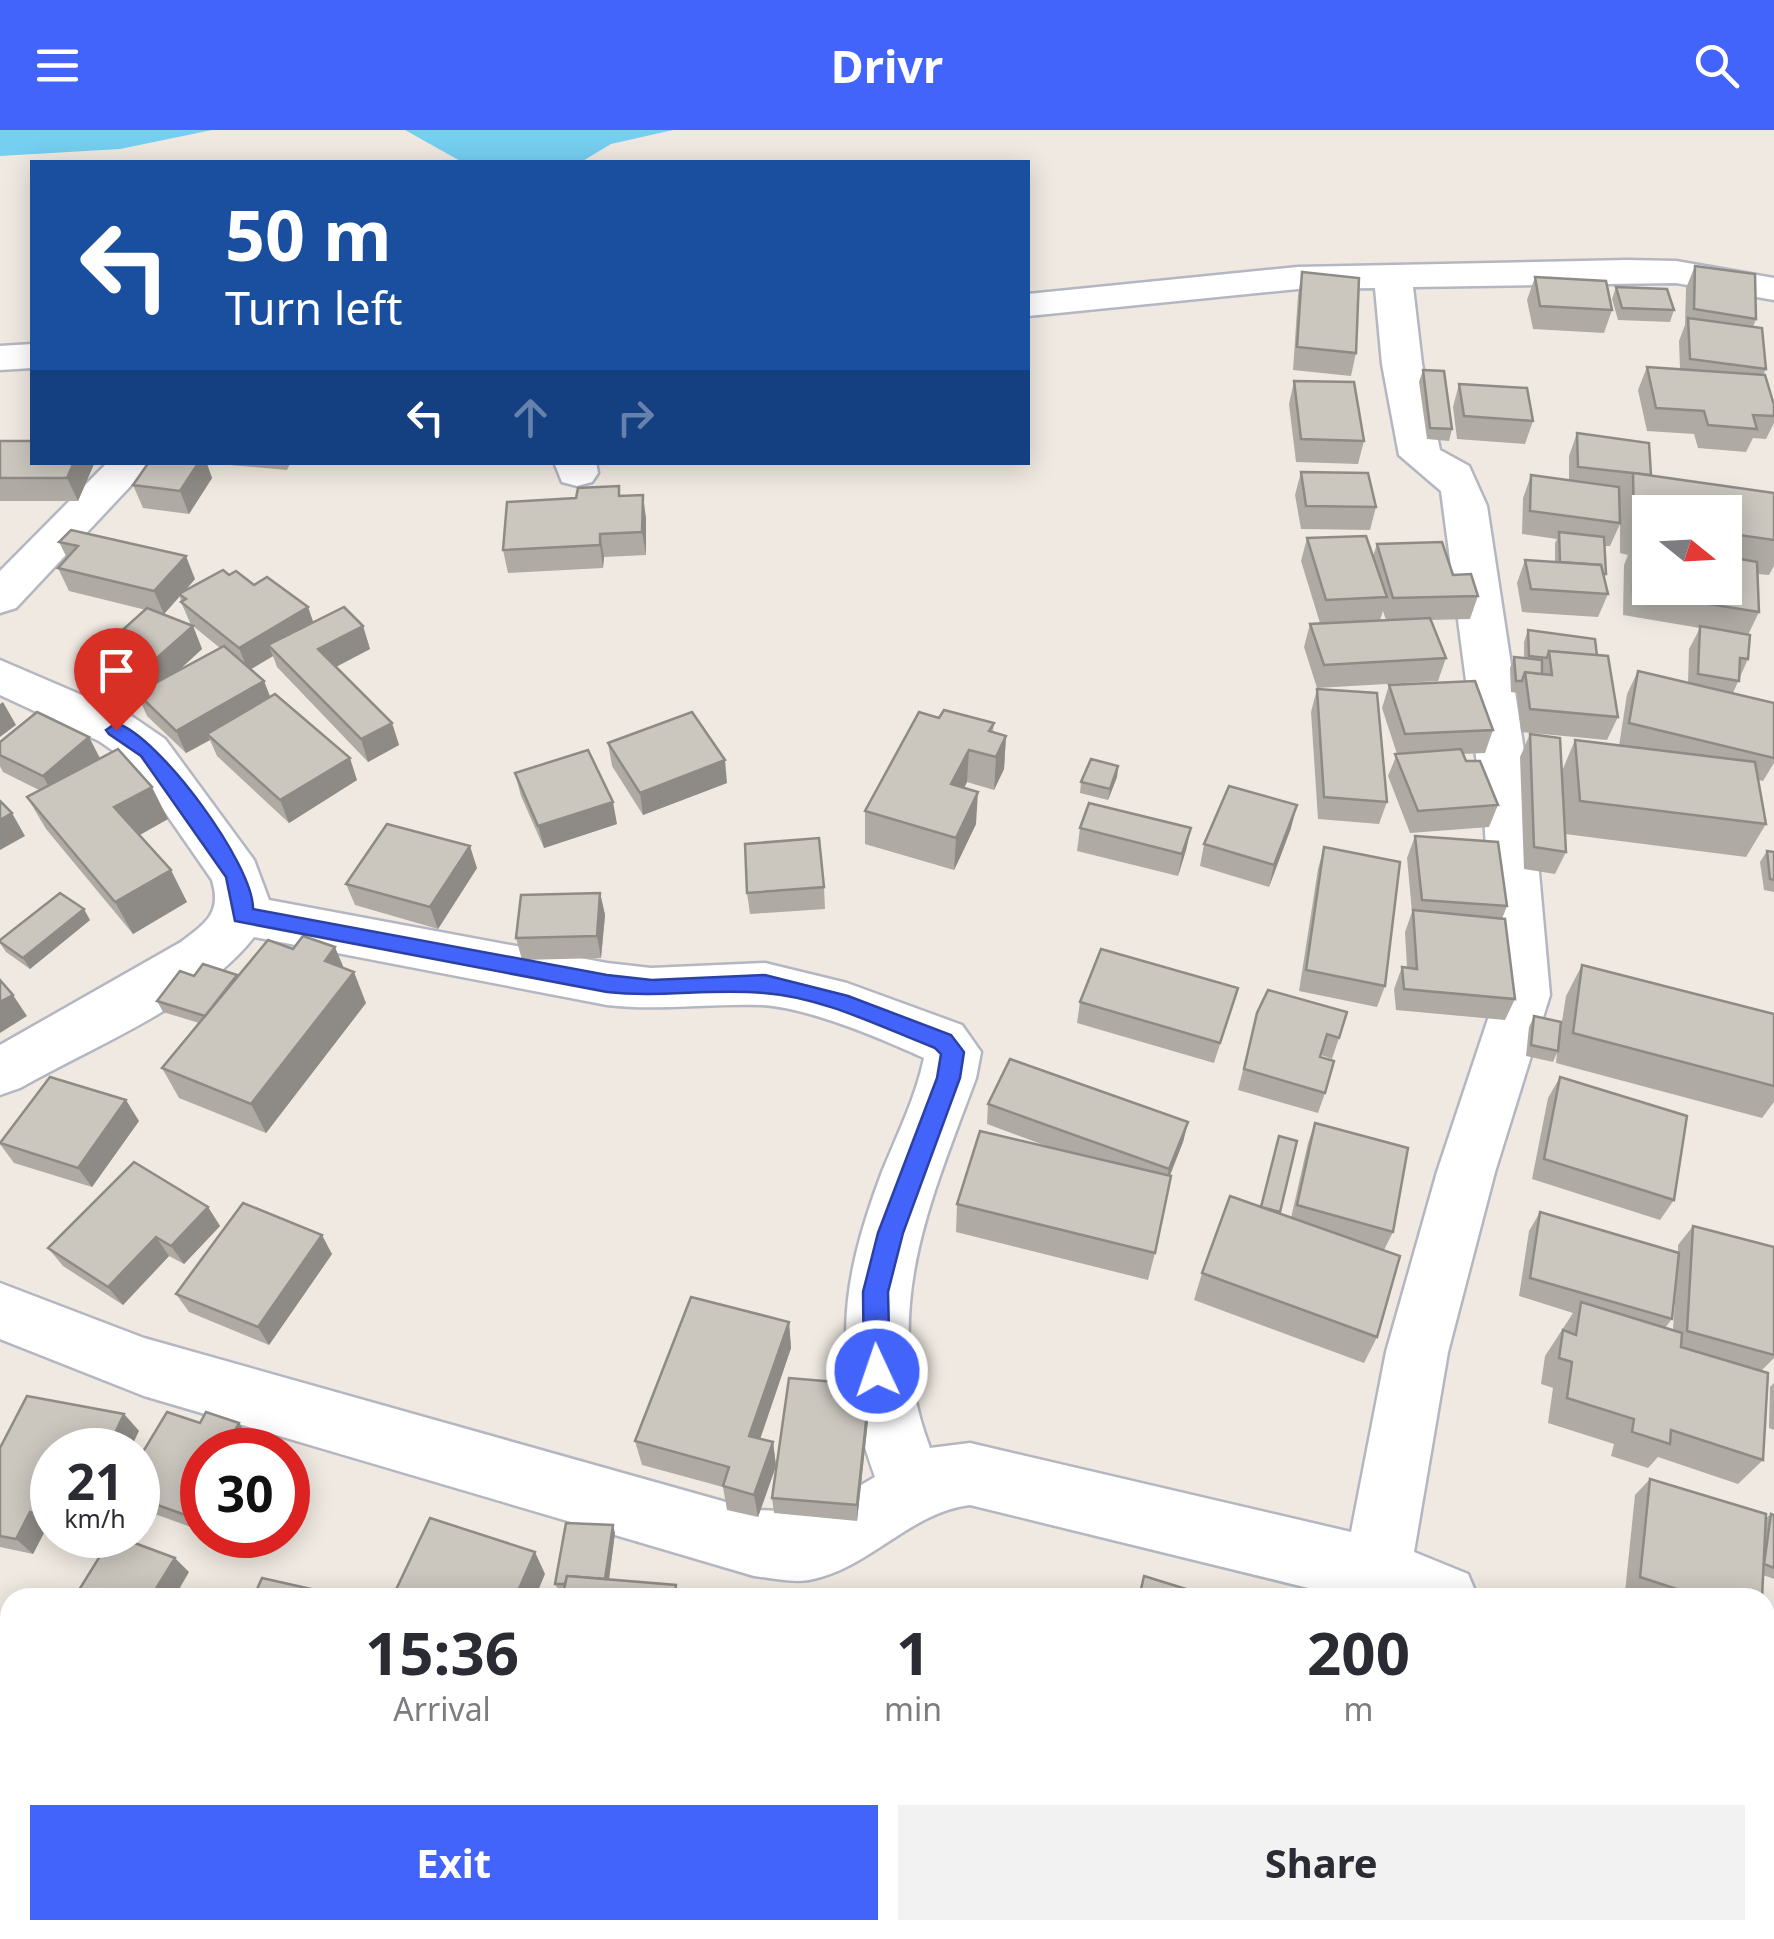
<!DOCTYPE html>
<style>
:root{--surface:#fff;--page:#f2f2f3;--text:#2b2b33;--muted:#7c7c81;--accent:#4264fb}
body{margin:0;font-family:"Noto Sans",sans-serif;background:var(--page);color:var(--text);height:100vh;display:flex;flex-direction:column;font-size:38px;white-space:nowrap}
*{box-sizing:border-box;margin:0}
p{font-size:32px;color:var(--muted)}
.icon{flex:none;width:55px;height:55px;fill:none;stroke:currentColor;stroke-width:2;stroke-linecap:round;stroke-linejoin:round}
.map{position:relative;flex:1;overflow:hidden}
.sheet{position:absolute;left:0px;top:1458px;width:1775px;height:352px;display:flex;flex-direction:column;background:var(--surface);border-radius:30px 30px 0 0;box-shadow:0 5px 25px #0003}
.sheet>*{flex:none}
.guide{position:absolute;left:30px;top:30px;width:1000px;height:305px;border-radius:0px;box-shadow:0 5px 25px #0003;background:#1a4fa0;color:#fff;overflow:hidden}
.needle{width:65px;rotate:108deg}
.fabs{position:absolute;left:1632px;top:365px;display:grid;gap:20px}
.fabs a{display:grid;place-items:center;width:110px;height:110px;border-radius:0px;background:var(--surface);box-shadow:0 5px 25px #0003;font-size:50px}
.speed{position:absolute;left:30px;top:1298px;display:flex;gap:20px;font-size:50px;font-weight:700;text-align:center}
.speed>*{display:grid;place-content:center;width:130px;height:130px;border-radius:50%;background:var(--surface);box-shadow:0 5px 25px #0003;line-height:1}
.speed small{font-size:25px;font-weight:400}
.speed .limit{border:15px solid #d22;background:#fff;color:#111}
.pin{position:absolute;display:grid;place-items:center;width:85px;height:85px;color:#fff;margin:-102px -42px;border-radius:50% 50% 50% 0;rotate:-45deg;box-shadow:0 0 10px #0007}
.pin .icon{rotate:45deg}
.me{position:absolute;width:110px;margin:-55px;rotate:357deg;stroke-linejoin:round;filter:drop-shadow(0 0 8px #0008)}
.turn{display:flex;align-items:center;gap:35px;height:210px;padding:0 30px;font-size:45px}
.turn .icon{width:130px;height:130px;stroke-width:2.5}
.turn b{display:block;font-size:70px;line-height:85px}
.lanes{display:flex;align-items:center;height:95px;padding:0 30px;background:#0003;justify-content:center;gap:50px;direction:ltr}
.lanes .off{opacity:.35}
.eta{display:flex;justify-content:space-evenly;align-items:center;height:170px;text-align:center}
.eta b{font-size:60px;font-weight:700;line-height:70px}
.primary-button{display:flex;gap:20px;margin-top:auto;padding:20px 30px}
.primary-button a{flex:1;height:115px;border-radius:0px;background:var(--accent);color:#fff;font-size:40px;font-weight:700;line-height:115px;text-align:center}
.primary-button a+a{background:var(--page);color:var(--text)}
header{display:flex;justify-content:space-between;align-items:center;height:130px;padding:0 30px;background:var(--accent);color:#fff;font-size:45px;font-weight:700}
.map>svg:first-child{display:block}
.water{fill:#75cff0}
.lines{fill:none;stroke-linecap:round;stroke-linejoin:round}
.street-casing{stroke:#b4b7c1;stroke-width:5}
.street{fill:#fff;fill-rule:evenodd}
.wall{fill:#afaba4;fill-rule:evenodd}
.shaded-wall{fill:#8e8b86}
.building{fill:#cbc7bf;stroke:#8e8b86;stroke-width:2.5}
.route{fill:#4264fb;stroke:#2b41a3;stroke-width:2.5}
</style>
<header><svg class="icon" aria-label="menu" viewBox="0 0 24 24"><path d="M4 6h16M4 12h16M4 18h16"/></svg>Drivr<svg class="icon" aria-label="search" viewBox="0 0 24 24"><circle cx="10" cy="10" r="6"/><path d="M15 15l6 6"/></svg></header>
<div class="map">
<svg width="1774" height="1809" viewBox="0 0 1774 1809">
<rect width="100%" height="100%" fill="#efe9e1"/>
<!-- water -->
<g class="water">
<path d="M0,0H212L120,19L0,26Z"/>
<path d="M405,0H673L611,14L581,32H462Z"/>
</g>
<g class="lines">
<!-- street casing -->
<g class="street-casing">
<g id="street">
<path d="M1627,130L1676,131L1774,148V170L1676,153L1413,157L1422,234L1440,320L1469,336L1487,376L1534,687L1550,865L1495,1042L1448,1222L1414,1422L1468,1444L1478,1468H1349L970,1375C910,1382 869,1439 809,1450C792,1453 771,1448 754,1446L144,1266L0,1209V1153L144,1208L754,1380L815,1382L875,1347C833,1228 838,1159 882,1042C897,1005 916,967 924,928C880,908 810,878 762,875C710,873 659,881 607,875L254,807C203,873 92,917 20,958L0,965V915L181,812C206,793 222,783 212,750L131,633L99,611L0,565V530L133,587L165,609L254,730L269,770L607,833L651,838L765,833L847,853L962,895L981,922L976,948C929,1075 879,1183 930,1318L970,1313L1351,1402L1386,1222L1437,1042L1496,865L1484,687L1441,361L1399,325L1382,234L1375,158L1298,159L1028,186V164L1298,137Z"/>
<path d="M32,214V238L0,240V216Z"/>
<path d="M108,332H153L16,478L0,483V441Z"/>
<path d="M554,332H596L598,343L592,352L577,356L562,352Z"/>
<path d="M1765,1560L1774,1564V1636L1765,1632Z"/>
</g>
</g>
<!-- street -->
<use href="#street" class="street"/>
</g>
<!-- wall -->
<g class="wall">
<path d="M1695,136L1756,189L1753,197L1766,239L1763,245L1774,275V293L1766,309L1753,308L1746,322L1698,318L1694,304L1647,301L1638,260L1647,237L1680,239L1679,211L1685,195L1686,158Z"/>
<path d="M1302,142L1356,223L1351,246L1293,240L1298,165Z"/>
<path d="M1535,147L1612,180L1604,203L1533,199L1527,170Z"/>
<path d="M1616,157L1674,180L1670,192L1618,190L1612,169Z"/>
<path d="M1423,240L1452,299L1449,311L1427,309L1419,252Z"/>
<path d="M1294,251L1364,311L1358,334L1296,332L1289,274Z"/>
<path d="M1459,254L1533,291L1525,314L1457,309L1453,277Z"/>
<path d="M1577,303L1651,345L1774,363V436L1769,445L1758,444L1759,482L1748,505V529L1733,563L1774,573V633L1763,651L1758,650L1766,694L1746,727L1565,704L1566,722L1555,744L1524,739L1520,627L1530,604L1562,641L1575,610L1619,616L1627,564L1638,541L1688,553L1689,519L1700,498L1623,485L1624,435L1628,425L1620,423V394L1610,416H1604L1606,444L1604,448L1608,464L1598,487L1522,482L1517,453L1525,430L1555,432V413L1557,409L1522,404L1523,368L1531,345L1569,350V326ZM1650,382H1725V458H1650Z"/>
<path d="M0,311L32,332H93L94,334L78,371H0Z"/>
<path d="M149,332H291L287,340L207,333L212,348L189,384L143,378L133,355Z"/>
<path d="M1301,342L1376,377L1370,400L1301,399L1295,365Z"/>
<path d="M619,356L620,366L646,388V425L604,427L603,438L508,443L503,420L576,368Z"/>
<path d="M71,400L195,449L185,461L229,445L308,477L313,492L363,496L370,519L336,537L392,593L399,615L368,632L277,537L273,526L250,539L264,551L270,567L357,650L289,693L217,626L210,610L186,623L147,586L137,563L142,561L107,547L96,524L146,480L69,461L58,438L67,428L59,412ZM180,466L181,472L191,495L164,484ZM193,496L220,518L178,541L202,519Z"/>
<path d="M1307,408L1373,426L1377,414L1453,445L1478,466L1470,489L1431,490L1446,528L1438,551L1317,558L1304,517L1310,494L1386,490L1383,481L1380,490L1320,493L1301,431Z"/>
<path d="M1528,500L1597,526L1618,587L1607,610L1521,602L1517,563L1511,562L1510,538L1514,527L1524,528V512Z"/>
<path d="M1389,555L1493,600L1485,623L1463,624L1466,631L1498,675L1489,697L1410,703L1388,646L1397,624L1382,578Z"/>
<path d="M1317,559L1387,672L1379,694L1318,689L1311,582Z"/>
<path d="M939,588L994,593L993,602L1006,606L1004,639L994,660L967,652L964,658L976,694L954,740L865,714V681Z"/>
<path d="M89,607L100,628L168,689L139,705L187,772L133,804L46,699L27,667L39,660L3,642L0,636V612Z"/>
<path d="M608,613L727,653L643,685L612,636Z"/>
<path d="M1118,636L1117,647L1108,670L1080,663L1081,652Z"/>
<path d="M515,643L617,694L544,718L521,666Z"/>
<path d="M1080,698H1191L1186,720L1178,746L1077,721Z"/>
<path d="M1291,698L1269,757L1200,736L1204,714Z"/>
<path d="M1415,706L1507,776L1502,789L1515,869L1505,890L1396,880L1394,859L1402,837L1407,838L1405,802L1412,782L1407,728Z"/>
<path d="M1324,717L1385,856L1377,877L1299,861L1318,739Z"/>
<path d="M1767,721L1774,722V762L1764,760L1760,732Z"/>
<path d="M477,738L438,799L355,775L346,754Z"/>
<path d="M824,757L825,779L750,784L747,763Z"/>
<path d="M600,763L605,785L601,828L522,830L516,808Z"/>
<path d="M90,790L30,839L6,822L0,813V810Z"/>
<path d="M1582,835L1774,884V972L1762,988L1556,933L1557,923L1553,932L1526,926L1529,897L1534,886L1559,910L1566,866Z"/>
<path d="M344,838L366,873L266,1003L179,968L162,938L199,893L163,882L157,871L238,846Z"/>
<path d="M1238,858L1214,933L1077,893L1080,872Z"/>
<path d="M1257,883L1339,908L1332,929L1321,925L1325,963L1318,983L1238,960Z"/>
<path d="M1560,947L1674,1070L1660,1090L1532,1049L1548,968Z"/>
<path d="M988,974L1188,992L1183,1012L1170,1046L1155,1123L1148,1150L956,1102L957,1074L1052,1018L987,994Z"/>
<path d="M139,991L92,1057L14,1033L0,1014V1011Z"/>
<path d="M1315,993L1393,1102L1384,1120L1377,1207L1364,1233L1194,1170L1202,1143L1260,1077L1279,1006L1297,1011L1280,1084L1291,1088L1308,1013Z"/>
<path d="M208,1077L220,1096L184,1134L169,1126L123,1175L63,1136L48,1118Z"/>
<path d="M1540,1082L1678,1122V1115L1693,1096L1774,1117V1228L1761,1241L1763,1330L1738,1354L1658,1327L1648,1338L1611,1326L1614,1314L1548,1293L1553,1258L1541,1254L1545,1226L1573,1183L1519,1166L1529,1101ZM1677,1141L1673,1200L1665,1198L1672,1189Z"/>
<path d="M332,1124L269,1215L189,1182L176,1164Z"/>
<path d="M789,1192L791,1218L760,1309L773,1312L776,1336L758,1387L727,1380L723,1357L642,1335L635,1311Z"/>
<path d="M1774,1253V1300L1769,1298L1770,1257Z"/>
<path d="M870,1255V1272L857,1391L774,1383L772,1368Z"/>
<path d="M124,1284L139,1301L52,1320V1398L47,1397L33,1424L0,1417V1318Z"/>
<path d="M202,1320V1401L138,1378V1330Z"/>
<path d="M1650,1349L1766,1388L1771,1384L1774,1385V1449L1763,1445L1762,1468H1642L1625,1462L1635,1365Z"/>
<path d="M615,1403L609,1450L676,1455L679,1468H562L564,1461H559L555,1454Z"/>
<path d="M1765,1501L1774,1504V1582L1765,1579Z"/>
<path d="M1765,1638L1766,1643L1774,1638V1751L1765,1748Z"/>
<path d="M1416,1800H1582L1581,1809H1439Z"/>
<path d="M1615,1800H1763L1762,1809H1614Z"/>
</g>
<!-- shaded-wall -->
<g class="shaded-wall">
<path d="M74,332H93L94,334L78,371L67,348Z"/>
<path d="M199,332H206L212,348L189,384L180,361Z"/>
<path d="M643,365L646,388V425L642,402Z"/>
<path d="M600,404L604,427L603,438L600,415Z"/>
<path d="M186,426L195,449L164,484L154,461Z"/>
<path d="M308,477L316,500L268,515L273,526L248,541L239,518Z"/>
<path d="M193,496L202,519L152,565L141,542Z"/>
<path d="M363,496L370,519L326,542L318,519Z"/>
<path d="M264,551L273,574L207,604L210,610L186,623L176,601Z"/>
<path d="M3,572L16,595L0,607V574Z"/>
<path d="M392,593L399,615L368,632L361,609Z"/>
<path d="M1006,606L1004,639L994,660L996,627Z"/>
<path d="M89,607L100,629L55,668L43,646Z"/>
<path d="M969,620L967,652L950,686L951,654Z"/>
<path d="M350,628L357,650L289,693L280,670Z"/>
<path d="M725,630L727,653L643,685L640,663Z"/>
<path d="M1118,636L1117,647L1108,670L1110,659Z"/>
<path d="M152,657L168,689L131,710L114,677Z"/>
<path d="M978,662L976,694L954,740L956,708Z"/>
<path d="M613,672L617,694L544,718L538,696Z"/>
<path d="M1297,675L1291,698L1269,757L1274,735Z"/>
<path d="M12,683L25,706L0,720V690Z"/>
<path d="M1191,698L1186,720L1178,746L1182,724Z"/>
<path d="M470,716L477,738L438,799L430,777Z"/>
<path d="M171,740L187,772L133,804L115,772Z"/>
<path d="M600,763L605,785L601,828L597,806Z"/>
<path d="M84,779L90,790L30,839L23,828Z"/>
<path d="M335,817L348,848L325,831Z"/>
<path d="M354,842L366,873L266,1003L251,974Z"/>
<path d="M13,865L27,886L0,903V872Z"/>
<path d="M126,970L139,991L92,1057L78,1038Z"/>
<path d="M1188,992L1183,1012L1164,1059L1169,1039Z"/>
<path d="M208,1077L220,1096L184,1134L171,1116Z"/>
<path d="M322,1105L332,1124L269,1215L258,1197Z"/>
<path d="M156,1107L169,1126L123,1175L108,1157Z"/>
<path d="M789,1192L791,1218L753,1330L749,1306Z"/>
<path d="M870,1255V1272L857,1391V1375Z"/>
<path d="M124,1284L139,1301L130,1320H107Z"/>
<path d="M239,1293L251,1310L233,1304Z"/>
<path d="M773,1312L776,1336L758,1387L754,1365Z"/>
<path d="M30,1382L47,1397L33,1424L16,1409Z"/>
<path d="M613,1395L615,1403L607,1463L604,1456Z"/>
<path d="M535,1422L545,1444L535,1468H515Z"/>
<path d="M175,1428L189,1442L174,1468H154L152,1465Z"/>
<path d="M0,1537L10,1544V1563L0,1575Z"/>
</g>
<!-- building -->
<g class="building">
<path d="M1695,136L1755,144L1756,189L1694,179Z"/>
<path d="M1302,142L1359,148L1356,223L1297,217Z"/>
<path d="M1535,147L1606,151L1612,180L1540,176Z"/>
<path d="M1616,157L1667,159L1674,180L1622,178Z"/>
<path d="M1688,188L1762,198L1766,239L1690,229Z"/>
<path d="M1647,237L1765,245L1774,275V286L1753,285L1757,299L1708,295L1704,281L1656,278Z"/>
<path d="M1423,240L1444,241L1452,299L1430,298Z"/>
<path d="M1294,251L1354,252L1364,311L1301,309Z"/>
<path d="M1459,254L1527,258L1533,291L1464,286Z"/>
<path d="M1577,303L1649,313L1651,345L1578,337Z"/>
<path d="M0,311H32V332H74L67,348H0Z"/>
<path d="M149,332H199L180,361L133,355Z"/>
<path d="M1301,342L1368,343L1376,377L1306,376Z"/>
<path d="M1633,343L1774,363V410L1725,403V382H1650V392L1634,390Z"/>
<path d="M1531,345L1619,357L1620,393L1530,381Z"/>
<path d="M619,356V366L643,365L642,402L600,404V415L503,420L507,372L576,368L578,358Z"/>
<path d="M71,400L186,426L154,461L58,438L78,416L59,412Z"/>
<path d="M1559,402L1604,407L1606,444H1603L1601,435L1560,432Z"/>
<path d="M1366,406L1387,467L1326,470L1307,408Z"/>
<path d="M1442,412L1453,445L1471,444L1478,466L1393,468L1377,414Z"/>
<path d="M1634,412L1650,415V458H1725V426L1757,432L1759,482L1633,462Z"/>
<path d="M1525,430L1601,435L1608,464L1531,459Z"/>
<path d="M223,440L229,445L236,441L254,455L267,447L308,477L239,518L181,472L186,469L179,464Z"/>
<path d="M344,477L363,496L318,519L392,593L361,609L268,515Z"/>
<path d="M147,478L193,496L141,542L96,524Z"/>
<path d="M1430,488L1446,528L1324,535L1310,494Z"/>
<path d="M1700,496L1750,505L1748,529L1740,528L1739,551L1698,544Z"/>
<path d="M1528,500L1595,509L1597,526L1549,521L1547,528L1529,526Z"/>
<path d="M224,516L264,551L176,601L137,563Z"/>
<path d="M1549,521L1608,526L1618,587L1530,579L1525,542L1552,545Z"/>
<path d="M1514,527L1542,530V544L1525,542L1522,551H1516Z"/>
<path d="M1638,541L1774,573V628L1629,593Z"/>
<path d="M1475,551L1493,600L1405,604L1389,555Z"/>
<path d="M1317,559L1377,563L1387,672L1324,667Z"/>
<path d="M275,564L350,628L280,670L207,604Z"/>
<path d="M944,580L994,593L989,601L1006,606L996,627L969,620L951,654L978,662L956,708L865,681L919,582L939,588Z"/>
<path d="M37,582L89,607L43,646L0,625V612Z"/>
<path d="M692,582L725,630L640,663L608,613Z"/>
<path d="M1530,604L1560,608L1566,722L1534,717Z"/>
<path d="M1575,610L1755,632L1766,694L1580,671Z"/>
<path d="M118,619L152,657L114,677L171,740L115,772L27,667Z"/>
<path d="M1461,619L1466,631H1480L1498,675L1418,681L1395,624Z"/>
<path d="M588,620L613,672L538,696L515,643Z"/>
<path d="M1091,629L1118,636L1110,659L1081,652Z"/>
<path d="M1229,656L1297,675L1274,735L1204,714Z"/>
<path d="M0,671L12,683L0,690Z"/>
<path d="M1089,673L1191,698L1182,724L1080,698Z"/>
<path d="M387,694L470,716L430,777L346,754Z"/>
<path d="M1415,706L1498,712L1507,776L1422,770Z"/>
<path d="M819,708L824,757L747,763L745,714Z"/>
<path d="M1324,717L1400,732L1385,856L1306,840Z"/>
<path d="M1767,721L1774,722V750L1770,749Z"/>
<path d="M60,763L84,779L23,828L0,812V810Z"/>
<path d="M600,763L597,806L516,808L521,765Z"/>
<path d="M1413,780L1505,789L1515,869L1404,859L1402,837L1417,839Z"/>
<path d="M303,806L335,817L325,831L354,842L251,974L162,938L268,810L293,819Z"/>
<path d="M1101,819L1238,858L1220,913L1080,872Z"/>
<path d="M203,834L237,845L205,886L157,871L180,841L194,846Z"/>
<path d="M1582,835L1774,884V956L1573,903Z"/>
<path d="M0,850L13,865L0,872Z"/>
<path d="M1268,860L1347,882L1339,908L1327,904L1320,927L1334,931L1325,963L1244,939L1257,883Z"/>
<path d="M1534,886L1561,892L1558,921L1531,915Z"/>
<path d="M1010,929L1188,992L1169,1039L988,974Z"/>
<path d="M50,947L126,970L78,1038L0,1013Z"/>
<path d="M1560,947L1687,986L1674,1070L1544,1029Z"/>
<path d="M1315,993L1408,1018L1393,1102L1297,1075Z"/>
<path d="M980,1001L1171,1046L1155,1123L957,1074Z"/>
<path d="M1279,1006L1297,1011L1280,1082L1261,1077Z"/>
<path d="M134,1032L208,1077L171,1116L156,1107L108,1157L48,1118Z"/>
<path d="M1230,1066L1400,1126L1377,1207L1202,1143Z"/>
<path d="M243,1073L322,1105L258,1197L176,1164Z"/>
<path d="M1540,1082L1679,1123L1672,1189L1530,1148Z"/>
<path d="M1693,1096L1774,1117V1225L1687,1201Z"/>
<path d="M691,1167L789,1192L749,1306L773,1312L754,1365L723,1356L729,1337L635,1311Z"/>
<path d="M1581,1172L1682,1203L1681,1217L1768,1243L1763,1330L1671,1300L1670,1314L1632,1302L1634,1289L1567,1268L1572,1232L1559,1228L1563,1200L1576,1205Z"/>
<path d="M789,1248L870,1255L857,1375L772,1368Z"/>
<path d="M27,1266L124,1284L107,1320H52V1387L30,1382L16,1409L0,1406V1318Z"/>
<path d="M167,1282L200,1293L206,1282L239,1293L233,1304L261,1313L257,1320H202V1391L138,1368V1330Z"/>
<path d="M1650,1349L1766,1384L1762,1468H1676L1677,1459L1640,1447Z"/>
<path d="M1771,1384L1774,1385V1438L1764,1434Z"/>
<path d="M430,1388L535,1422L515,1468H392Z"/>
<path d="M566,1393L613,1395L605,1449L567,1446L565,1454H555Z"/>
<path d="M113,1405L175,1428L152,1465L158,1468H74Z"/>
<path d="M567,1446L676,1455L674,1468H562Z"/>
<path d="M1144,1446L1215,1468H1139Z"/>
<path d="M262,1448L351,1468H253Z"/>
<path d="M1765,1501L1774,1504V1573L1765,1570Z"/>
<path d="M1774,1643V1735L1768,1732Z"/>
<path d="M871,1800H1003L1001,1809H869Z"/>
<path d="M1466,1800H1582L1581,1809H1490Z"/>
<path d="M1639,1800H1763L1762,1809H1638Z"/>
</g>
<!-- route -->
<path class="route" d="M116,593C159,606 254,735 253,779L607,845L652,850L765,845L848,866L951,905L964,922L960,948L903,1103L888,1162L890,1241L886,1250L877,1253L868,1250L864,1241L863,1162L878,1103L937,948L941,924L935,918C881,897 822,867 764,863C711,858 660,868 607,862L235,791L226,747L141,626L109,604L106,600Z"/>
</svg>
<div class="fabs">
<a><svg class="needle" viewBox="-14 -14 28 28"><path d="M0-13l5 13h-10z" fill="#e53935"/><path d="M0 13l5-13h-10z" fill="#7c7c81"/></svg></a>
</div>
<div class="speed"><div>21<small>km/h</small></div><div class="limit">30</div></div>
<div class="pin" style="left:116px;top:600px;background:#d93025"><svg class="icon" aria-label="arrive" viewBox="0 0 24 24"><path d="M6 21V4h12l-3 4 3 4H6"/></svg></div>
<svg class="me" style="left:877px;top:1241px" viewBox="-20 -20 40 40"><circle r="17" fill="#4264fb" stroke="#fff" stroke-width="3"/><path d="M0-11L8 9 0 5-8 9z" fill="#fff"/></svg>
<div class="guide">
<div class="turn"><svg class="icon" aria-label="left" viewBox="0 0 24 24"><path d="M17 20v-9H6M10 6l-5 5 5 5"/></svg><div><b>50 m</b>Turn left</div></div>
<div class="lanes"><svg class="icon" aria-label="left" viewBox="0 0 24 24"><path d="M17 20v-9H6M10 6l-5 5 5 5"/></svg><svg class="icon off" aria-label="ahead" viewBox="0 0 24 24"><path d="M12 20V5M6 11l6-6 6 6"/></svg><svg class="icon off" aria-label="right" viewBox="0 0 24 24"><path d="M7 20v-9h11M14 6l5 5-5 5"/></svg></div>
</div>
<section class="sheet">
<div class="eta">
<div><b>15:36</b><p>Arrival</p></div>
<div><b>1</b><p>min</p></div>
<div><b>200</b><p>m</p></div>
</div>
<div class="primary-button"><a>Exit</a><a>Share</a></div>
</section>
</div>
